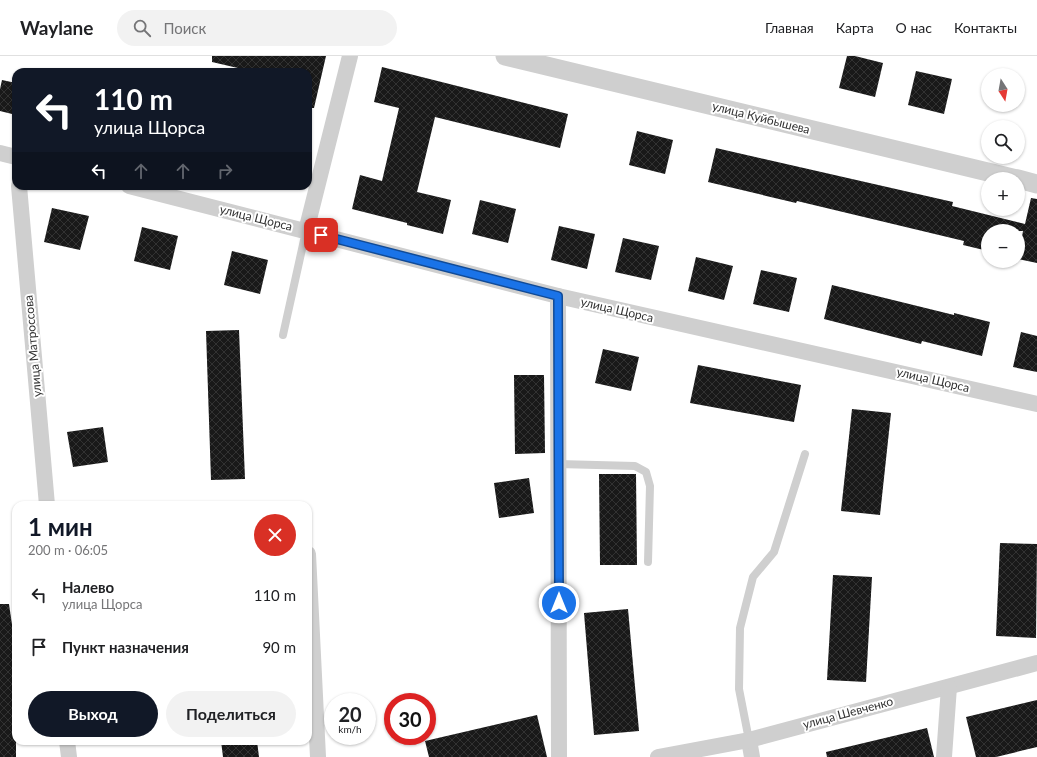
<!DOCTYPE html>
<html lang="ru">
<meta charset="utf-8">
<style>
:root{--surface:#fff;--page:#f2f2f2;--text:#202124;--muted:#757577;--line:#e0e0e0;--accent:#111827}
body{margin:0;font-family:Lato,sans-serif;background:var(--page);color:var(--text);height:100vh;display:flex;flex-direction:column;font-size:15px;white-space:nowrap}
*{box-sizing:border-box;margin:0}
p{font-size:13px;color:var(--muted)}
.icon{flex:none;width:22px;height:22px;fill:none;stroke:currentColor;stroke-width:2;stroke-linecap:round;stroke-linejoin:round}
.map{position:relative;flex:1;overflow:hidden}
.details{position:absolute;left:12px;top:445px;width:300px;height:244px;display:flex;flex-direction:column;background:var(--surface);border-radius:12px;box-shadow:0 1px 3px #0004}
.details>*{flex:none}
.top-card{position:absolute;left:12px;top:12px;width:300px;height:122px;border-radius:12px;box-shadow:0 1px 3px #0004;background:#111827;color:#fff;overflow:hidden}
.needle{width:26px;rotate:169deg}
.fabs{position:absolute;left:981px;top:12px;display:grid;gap:8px}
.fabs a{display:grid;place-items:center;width:44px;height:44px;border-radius:50%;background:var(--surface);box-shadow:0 1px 3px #0004;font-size:20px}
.speed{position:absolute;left:324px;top:637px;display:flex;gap:8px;font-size:20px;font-weight:700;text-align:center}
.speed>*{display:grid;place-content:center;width:52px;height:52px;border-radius:50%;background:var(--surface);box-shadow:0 1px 3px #0004;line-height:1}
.speed small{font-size:10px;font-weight:400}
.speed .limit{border:6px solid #d22;background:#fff;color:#111}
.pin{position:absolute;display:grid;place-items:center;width:34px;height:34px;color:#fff;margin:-17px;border-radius:8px;box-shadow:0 2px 6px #0006}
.me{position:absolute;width:44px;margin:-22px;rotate:0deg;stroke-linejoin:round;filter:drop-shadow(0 0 3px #0008)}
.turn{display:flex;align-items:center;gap:14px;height:84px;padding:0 16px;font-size:18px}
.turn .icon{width:52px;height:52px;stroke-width:2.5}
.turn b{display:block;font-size:28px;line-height:34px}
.lanes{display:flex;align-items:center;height:38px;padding:0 16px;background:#0003;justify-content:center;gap:20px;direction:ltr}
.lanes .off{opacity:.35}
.round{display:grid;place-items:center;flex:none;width:42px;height:42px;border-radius:21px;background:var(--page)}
.head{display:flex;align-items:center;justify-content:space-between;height:68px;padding:0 16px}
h1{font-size:24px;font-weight:700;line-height:30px;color:var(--accent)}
.cta{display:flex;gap:8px;margin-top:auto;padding:8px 16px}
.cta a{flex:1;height:46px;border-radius:24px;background:var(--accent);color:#fff;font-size:16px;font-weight:700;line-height:46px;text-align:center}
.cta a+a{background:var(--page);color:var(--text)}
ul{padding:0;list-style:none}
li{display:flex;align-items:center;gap:12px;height:52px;padding:0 16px}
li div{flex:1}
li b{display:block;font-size:15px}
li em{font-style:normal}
header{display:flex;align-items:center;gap:24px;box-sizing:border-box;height:56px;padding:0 20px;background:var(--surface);border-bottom:1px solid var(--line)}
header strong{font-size:19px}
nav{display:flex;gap:22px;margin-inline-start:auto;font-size:14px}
.search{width:280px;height:36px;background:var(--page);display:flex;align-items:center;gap:10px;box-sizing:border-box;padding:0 14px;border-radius:22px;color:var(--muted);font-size:15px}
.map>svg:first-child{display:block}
.building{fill:url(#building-cross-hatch)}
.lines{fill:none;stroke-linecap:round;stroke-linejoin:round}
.service{stroke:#cfcfcf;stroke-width:8}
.minor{stroke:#cfcfcf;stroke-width:16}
.tertiary{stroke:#cfcfcf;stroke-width:19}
.route-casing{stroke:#114b97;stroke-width:10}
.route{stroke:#1a73e8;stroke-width:7}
.labels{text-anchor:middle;stroke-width:4;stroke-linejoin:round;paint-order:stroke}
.street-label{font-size:12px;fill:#323232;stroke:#fff}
</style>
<header>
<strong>Waylane</strong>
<div class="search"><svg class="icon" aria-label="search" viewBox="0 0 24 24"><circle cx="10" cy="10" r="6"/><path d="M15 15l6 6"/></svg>Поиск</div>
<nav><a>Главная</a><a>Карта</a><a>О нас</a><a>Контакты</a></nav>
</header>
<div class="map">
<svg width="1037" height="701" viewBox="0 0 1037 701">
<defs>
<pattern id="building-cross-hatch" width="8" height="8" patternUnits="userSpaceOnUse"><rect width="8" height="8" fill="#191919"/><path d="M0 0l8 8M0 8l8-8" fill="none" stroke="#323232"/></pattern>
</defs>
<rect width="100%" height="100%" fill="#fff"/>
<!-- building -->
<g class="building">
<path d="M212,0H326L314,52H308V16H255L212,6Z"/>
<path d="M847,0H855L883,7L875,41L839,32Z"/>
<path d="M382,11L568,58L560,92L435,61L417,136L451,144L443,178L407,169V167L352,153L360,119L382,125L399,52L374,46Z"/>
<path d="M916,15L952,23L944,58L908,49Z"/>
<path d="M2,24L16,27V59L0,55V33Z"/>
<path d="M637,75L673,84L665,118L629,109Z"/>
<path d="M716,92L953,146L952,150L1025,168L1031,142L1037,143V207L1018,203L1023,175H988V195L963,189L964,185L797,145L796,147L708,126Z"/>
<path d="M480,144L516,153L508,187L472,178Z"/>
<path d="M52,152L89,160L80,194L44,186Z"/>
<path d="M559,170L595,178L587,213L551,204Z"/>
<path d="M142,171L178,180L170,214L134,205Z"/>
<path d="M623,182L659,190L651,224L615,216Z"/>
<path d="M232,195L268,204L260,238L224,229Z"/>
<path d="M696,201L733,210L724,244L688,235Z"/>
<path d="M761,214L797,222L789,256L753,248Z"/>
<path d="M832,229L954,259V257L990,266L982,300L922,285L921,288L824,263Z"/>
<path d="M239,274L245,423L211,424L206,275Z"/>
<path d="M1021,276L1037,280V316L1013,311Z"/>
<path d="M603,293L639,301L631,335L595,327Z"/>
<path d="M698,309L801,329L794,366L690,347Z"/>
<path d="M514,319H544L545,397L515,398Z"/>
<path d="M852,353L891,357L880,459L841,455Z"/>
<path d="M103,371L108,406L73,411L67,376Z"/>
<path d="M599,418H636L637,509H600Z"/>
<path d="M529,422L534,457L499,462L494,427Z"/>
<path d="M1000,487L1037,488L1036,582L996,580Z"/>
<path d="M833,519L872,521L866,626L827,624Z"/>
<path d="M0,548H9L16,596V701H0Z"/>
<path d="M628,553L639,675L594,679L584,557Z"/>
<path d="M1037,644V691L996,701H976L966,661Z"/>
<path d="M537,659L547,701H429L425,685Z"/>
<path d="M927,672L934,701H827L826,696Z"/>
<path d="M221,685H257L259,701H223Z"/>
</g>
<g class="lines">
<!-- service -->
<g class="service">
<path d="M283,279L306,175"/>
<path d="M558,408L635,410L646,416L650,430L648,506"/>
<path d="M749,684L739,633L740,572L753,521L774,496L805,398"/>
</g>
<!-- minor -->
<g class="minor">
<path d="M0,97L16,101"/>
<path d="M19,130L47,449"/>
<path d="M129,130L558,240L1037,348"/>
<path d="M306,175L350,0"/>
<path d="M558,240L559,701"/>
<path d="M308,498L318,701"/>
<path d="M749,684L752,701"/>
<path d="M67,685L69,701"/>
<path d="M658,701L749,684L1037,607"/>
<path d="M944,701L949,631"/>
</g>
<!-- tertiary -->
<g class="tertiary">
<path d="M505,0L1017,123"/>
<path d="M1018,123L1037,128"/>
</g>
</g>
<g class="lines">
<!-- route casing -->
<g class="route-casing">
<path id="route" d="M321,179L558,240L559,547"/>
</g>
<!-- route -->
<use href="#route" class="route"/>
</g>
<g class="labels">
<!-- street labels -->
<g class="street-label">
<text transform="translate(761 62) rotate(14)" y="4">улица Куйбышева</text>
<text transform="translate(256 162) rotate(14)" y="4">улица Щорса</text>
<text transform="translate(617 254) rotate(13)" y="4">улица Щорса</text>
<text transform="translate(33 290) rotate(-95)" y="4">улица Матроссова</text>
<text transform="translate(933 324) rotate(13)" y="4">улица Щорса</text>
<text transform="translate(848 657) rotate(-15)" y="4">улица Шевченко</text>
</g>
</g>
</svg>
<div class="fabs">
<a><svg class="needle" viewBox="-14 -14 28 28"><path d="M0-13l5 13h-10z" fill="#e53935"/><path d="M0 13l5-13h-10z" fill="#757577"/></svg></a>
<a><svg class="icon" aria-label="search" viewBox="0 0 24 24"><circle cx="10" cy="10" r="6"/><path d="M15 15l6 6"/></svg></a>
<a>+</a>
<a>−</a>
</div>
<div class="speed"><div>20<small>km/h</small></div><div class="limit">30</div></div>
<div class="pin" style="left:321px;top:179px;background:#d93025"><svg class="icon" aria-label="arrive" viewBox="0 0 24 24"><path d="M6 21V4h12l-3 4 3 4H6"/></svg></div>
<svg class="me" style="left:559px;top:547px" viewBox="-20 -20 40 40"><circle r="17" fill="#1a73e8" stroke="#fff" stroke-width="3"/><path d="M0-11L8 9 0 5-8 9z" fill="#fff"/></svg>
<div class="top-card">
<div class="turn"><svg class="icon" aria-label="left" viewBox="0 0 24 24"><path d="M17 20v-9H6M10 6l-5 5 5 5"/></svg><div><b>110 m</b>улица Щорса</div></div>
<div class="lanes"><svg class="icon" aria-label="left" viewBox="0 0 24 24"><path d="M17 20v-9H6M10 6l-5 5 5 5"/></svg><svg class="icon off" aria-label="ahead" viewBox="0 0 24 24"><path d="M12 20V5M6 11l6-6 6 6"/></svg><svg class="icon off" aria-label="ahead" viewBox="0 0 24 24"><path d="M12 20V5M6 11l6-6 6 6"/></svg><svg class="icon off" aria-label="right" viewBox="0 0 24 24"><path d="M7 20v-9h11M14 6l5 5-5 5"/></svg></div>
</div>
<section class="details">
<div class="head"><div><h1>1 мин</h1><p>200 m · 06:05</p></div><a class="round" style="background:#d93025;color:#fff"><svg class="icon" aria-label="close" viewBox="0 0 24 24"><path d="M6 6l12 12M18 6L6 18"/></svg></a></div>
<ul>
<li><svg class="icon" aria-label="left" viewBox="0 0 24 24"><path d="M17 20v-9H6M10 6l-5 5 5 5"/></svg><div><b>Налево</b><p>улица Щорса</p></div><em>110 m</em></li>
<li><svg class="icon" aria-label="arrive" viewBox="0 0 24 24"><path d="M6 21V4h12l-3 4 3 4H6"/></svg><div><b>Пункт назначения</b></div><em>90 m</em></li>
</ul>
<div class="cta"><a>Выход</a><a>Поделиться</a></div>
</section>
</div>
